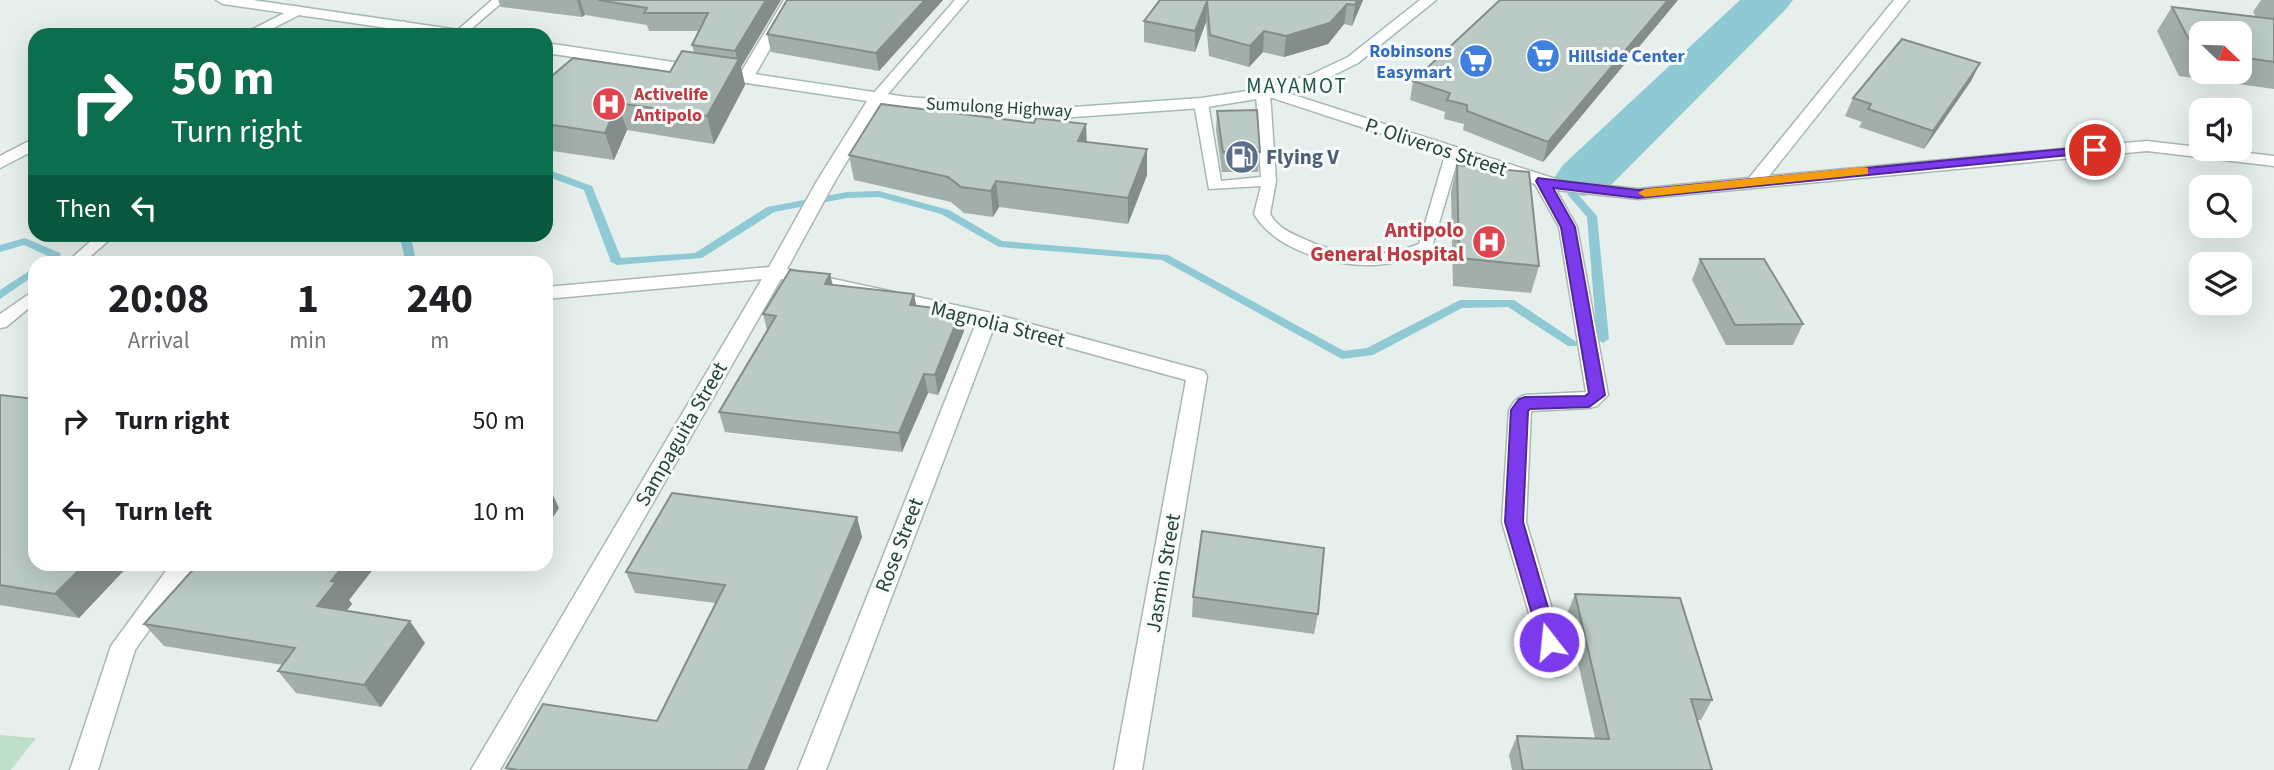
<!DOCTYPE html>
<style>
:root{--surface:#fff;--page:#f2f2f2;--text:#202124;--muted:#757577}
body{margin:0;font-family:"Source Sans 3",sans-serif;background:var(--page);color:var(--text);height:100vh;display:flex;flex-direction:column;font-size:26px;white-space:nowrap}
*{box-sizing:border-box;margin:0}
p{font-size:23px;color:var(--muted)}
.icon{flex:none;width:38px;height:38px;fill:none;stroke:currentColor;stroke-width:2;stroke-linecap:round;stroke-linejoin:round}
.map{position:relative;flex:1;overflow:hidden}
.sheet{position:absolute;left:28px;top:256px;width:525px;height:315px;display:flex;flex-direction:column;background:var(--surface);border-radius:21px;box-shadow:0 7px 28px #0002}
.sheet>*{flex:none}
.top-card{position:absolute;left:28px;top:28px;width:525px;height:214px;border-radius:21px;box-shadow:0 7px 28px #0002;background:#0b6e4f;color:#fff;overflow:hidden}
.needle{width:46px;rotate:113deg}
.controls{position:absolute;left:2189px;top:21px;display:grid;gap:14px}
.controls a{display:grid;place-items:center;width:63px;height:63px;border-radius:14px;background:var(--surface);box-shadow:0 7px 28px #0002;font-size:35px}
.pin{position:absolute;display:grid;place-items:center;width:60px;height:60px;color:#fff;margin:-30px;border:4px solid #fff;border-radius:50%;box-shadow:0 2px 7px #0007}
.me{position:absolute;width:77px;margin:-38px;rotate:344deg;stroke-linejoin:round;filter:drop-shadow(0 0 5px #0008)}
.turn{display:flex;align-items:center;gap:24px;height:147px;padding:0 28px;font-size:32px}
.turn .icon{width:91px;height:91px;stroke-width:2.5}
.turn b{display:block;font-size:49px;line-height:60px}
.then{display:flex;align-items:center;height:66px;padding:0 28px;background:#0003;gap:14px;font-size:26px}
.eta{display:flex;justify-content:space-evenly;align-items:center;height:119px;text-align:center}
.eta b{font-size:42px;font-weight:700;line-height:49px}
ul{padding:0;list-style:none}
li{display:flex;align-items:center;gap:21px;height:91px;padding:0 28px}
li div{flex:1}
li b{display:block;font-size:26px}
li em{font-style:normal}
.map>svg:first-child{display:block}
.green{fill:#bfe0c8}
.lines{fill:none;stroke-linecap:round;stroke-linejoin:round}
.stream{fill:#8ec9d4;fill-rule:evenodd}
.river{fill:#8ec9d4;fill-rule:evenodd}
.lane-casing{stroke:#a8b8b2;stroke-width:3}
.street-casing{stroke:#a8b8b2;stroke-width:3}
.secondary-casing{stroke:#a4bbb3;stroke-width:3}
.lane{fill:#fff;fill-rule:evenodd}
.street{fill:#fff;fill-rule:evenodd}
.secondary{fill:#fff;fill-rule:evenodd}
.wall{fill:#a1aea9;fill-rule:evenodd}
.shaded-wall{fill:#838d89}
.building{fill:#bbcac4;stroke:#838d89;stroke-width:2}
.route{fill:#7c3aed;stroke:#51269a;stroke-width:2}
.slow{fill:#f59e0b}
.labels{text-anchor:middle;stroke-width:6;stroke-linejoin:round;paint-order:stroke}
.far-shop-label{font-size:18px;font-weight:bold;fill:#366cbe;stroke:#f7fbf9;text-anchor:end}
.far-health-label{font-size:18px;font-weight:bold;fill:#be3a42;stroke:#f7fbf9;text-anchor:start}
.far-street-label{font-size:18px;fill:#24423a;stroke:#f7fbf9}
.far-quarter-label{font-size:21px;letter-spacing:2px;fill:#1f5548;stroke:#f7fbf9}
.street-label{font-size:21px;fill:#24423a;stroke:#f7fbf9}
.service-label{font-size:21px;font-weight:bold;fill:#4e5e75;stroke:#f7fbf9;text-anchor:start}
.health-label{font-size:21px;font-weight:bold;fill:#be3a42;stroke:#f7fbf9;text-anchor:end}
</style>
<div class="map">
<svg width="2274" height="770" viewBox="0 0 2274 770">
<rect width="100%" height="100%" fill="#e6efeb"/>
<!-- green -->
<path class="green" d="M0,735L36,738L11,770H0Z"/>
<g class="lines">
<!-- stream -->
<g class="stream">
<path d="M546,169L592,186L621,258L695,253L767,207L847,192L879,191L949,210L1002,241L1168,255L1344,351L1367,348L1460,300H1514L1578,343L1576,346H1568L1508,307L1462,308L1373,355L1342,359L1162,260L999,247L941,214L879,197L847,198L774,212L702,258L617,265L611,262L584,190L546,176Z"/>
<path d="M1572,191L1576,192L1597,216L1609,339L1603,343L1597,339L1587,217L1567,194Z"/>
<path d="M399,234H410L415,256L408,262H396L404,255Z"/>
<path d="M25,238L60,253L61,255L53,262H41L48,256L24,245L0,252V245Z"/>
<path d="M35,267V275L0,299V290Z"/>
</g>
<!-- river -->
<path class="river" d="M1740,0H1793L1785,10L1605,191L1584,196L1563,191L1554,178L1563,165Z"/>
<!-- lane casing -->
<g class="lane-casing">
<g id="lane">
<path d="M492,0H505L464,35H452Z"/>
<path d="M955,0H968L882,101H872V95Z"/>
<path d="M403,21L409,25L396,35H382Z"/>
<path d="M1263,89L1270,93L1276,181L1270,214C1277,227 1290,233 1304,239C1342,257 1380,260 1419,244L1446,152L1453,148L1458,149L1460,152L1431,250C1413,258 1394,264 1374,265C1334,266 1276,251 1254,214L1261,186L1209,189L1194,103L1201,99L1208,103L1221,181L1261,177L1256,93Z"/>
<path d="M99,234H116L84,262H67Z"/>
<path d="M35,290V303L6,327L0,328V314Z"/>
</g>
</g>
<!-- street casing -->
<g class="street-casing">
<g id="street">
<path d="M784,0H798L751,82H739L737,79Z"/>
<path d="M1894,0H1909L1769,176L2147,141L2274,156V166L2147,151L1638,199L1556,190L1577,227L1608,395L1597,406L1589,408L1531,411L1526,522L1569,666L1565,674L1556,677L1547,674L1502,522L1509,410C1514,402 1516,398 1525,395L1586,392L1559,227L1535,184L1263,95L1261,92L1263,89H1275L1562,181L1638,189L1749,178Z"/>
<path d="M298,6L305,10L303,13L260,35H241Z"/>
<path d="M877,93L885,98L835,181L787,269L987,312L1204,371L1207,376L1142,770H1114L1186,380L994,327L826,770H798L976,323L781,279L500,770H471L762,279L546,299V287L769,267L817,181L869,98Z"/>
<path d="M35,138V150L0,168V156Z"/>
<path d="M171,564H196L135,650L98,770H70L111,646Z"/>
</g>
</g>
<!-- secondary casing -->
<g class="secondary-casing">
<g id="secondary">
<path d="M216,0H253L466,31L473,35H435L223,4Z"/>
<path d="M1420,0H1436L1358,63L1322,81L1269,97L1201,108L1060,118L907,107L546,53V43L907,97L1060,108L1201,98L1267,88L1310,75L1348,57Z"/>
</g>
</g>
<!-- lane -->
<use href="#lane" class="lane"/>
<!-- street -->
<use href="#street" class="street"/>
<!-- secondary -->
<use href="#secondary" class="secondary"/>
</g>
<!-- wall -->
<g class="wall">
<path d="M498,0H781L741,67L745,85L714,144L627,130L614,160L546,150V81L670,72L694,52L692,45L699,31H649L647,25L585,15L582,17L501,7Z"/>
<path d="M943,0L879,71L771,52L767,34Z"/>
<path d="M1160,0H1363L1352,26L1344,24L1328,44L1284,57L1263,52L1249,67L1209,56L1206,22L1195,52L1144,42V21Z"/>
<path d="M1678,0L1543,162L1463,130L1464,124L1444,119L1445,112L1410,100L1413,81Z"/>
<path d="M2261,0H2274V89L2179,76L2157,31L2172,7L2256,17L2253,12ZM2202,33H2240V72H2202Z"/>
<path d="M1980,63L1971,81L1924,149L1859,127L1862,122L1845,116L1853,98Z"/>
<path d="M1217,111L1260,152L1258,172H1222L1216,130Z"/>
<path d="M1086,142L1147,175L1128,224L999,207L993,217L964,213L951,202L854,180L849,155Z"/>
<path d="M1457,165L1539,266L1531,293L1453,286L1451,192Z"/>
<path d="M1700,259L1803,324L1793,345H1726L1692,280Z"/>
<path d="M830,274L833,285L916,306L964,331L938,395L928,393L902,452L725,432L719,412L767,330L763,314Z"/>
<path d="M0,395L35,564H130L79,618L0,605Z"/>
<path d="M857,517L862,537L764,770H508L506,768L657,721L716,603L635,593L626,572Z"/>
<path d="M197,564H377L349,600L352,604L346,611L425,643L381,707L296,693L278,671L283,665L164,646L144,624Z"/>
<path d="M488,564H523L520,568Z"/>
<path d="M1575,594L1712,700L1701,720H1697L1712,770H1512L1509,755L1517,736L1595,738L1567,614Z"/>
<path d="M1193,597L1318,614L1314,634L1192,617Z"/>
</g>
<!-- shaded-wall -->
<g class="shaded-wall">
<path d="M577,0H580L585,15L582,17Z"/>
<path d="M766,0H781L741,67L745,85L714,144L707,116L738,61L735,51Z"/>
<path d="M925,0H943L879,71L876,53Z"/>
<path d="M1357,0H1363L1352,26L1355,5Z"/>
<path d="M1668,0H1678L1543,162L1548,142Z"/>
<path d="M1207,1L1206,22L1195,52V31Z"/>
<path d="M1347,4L1344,24L1328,44L1284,57L1286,36Z"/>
<path d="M1264,31L1263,52L1249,67L1250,46Z"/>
<path d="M1980,63L1971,81L1924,149L1933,131Z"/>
<path d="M618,103L627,130L614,160L605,133Z"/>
<path d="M1086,124L1087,149L1078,141Z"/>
<path d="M1147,149V175L1128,224V198Z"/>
<path d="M996,181L999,207L993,217L991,191Z"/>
<path d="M830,274L834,294L825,284Z"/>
<path d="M914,294L918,314L910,305Z"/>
<path d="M961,311L964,331L938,395L935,375Z"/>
<path d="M924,374L928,393L902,452L899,433Z"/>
<path d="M549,486L559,508L546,528V489Z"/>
<path d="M857,517L862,537L764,770H748Z"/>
<path d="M85,564H130L79,618L55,594Z"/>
<path d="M345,564H377L349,600L352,604L333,628L317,606L331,581Z"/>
<path d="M410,621L425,643L381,707L364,685Z"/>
</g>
<!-- building -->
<g class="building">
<path d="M598,0H766L735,51L692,45L708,13H644L647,8Z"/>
<path d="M787,0H925L876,53L767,34Z"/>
<path d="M1160,0H1357L1355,5L1347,4L1330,23L1286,36L1264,31L1250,46L1210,35L1207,1L1195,31L1144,21Z"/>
<path d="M1500,0H1668L1548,142L1467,111V105L1447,100L1450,93L1413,81Z"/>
<path d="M2172,7L2274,19V62L2240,57V33H2202V52L2195,51Z"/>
<path d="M275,29L310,35H265Z"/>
<path d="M1902,39L1980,63L1933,131L1868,109L1871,104L1853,98Z"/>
<path d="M682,51L739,59L707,116L618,103L605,133L546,124V81L573,58L670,72Z"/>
<path d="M881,104L1034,123L1036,118L1086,124L1078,141L1147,149L1128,198L996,181L991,191L961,187L948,177L849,155Z"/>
<path d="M1257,110L1260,152H1223L1217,111Z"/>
<path d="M1457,165L1529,172L1539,266L1459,258Z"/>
<path d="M1700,259H1764L1803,324L1735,325Z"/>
<path d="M790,270L830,274L825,284L914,294L910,305L961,311L935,375L924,374L899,433L719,412L776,316L763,314Z"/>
<path d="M0,395L35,399V564H85L55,594L0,585Z"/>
<path d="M672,493L857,517L748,770H518L506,768L543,704L657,721L725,585L626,572Z"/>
<path d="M1202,531L1324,548L1318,614L1193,597Z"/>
<path d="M198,564H345L331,581L336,582L317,606L410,621L364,685L278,671L295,648L144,624Z"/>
<path d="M1575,594L1680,598L1712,700L1691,699L1712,770H1523L1517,736L1609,739Z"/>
</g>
<!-- route -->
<path class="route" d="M2095,146L2102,150L2100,152L1638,198L1553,188L1575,227L1605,395L1589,407L1530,409L1528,411L1523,522L1558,642L1556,648L1549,651L1542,648L1505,522L1511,410L1519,399L1525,397L1585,396L1589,393L1561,227L1536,181L1538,178L1638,190Z"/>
<!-- slow -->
<path class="slow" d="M1864,167L1868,168V174L1645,197L1638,193L1645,189Z"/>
<!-- icons -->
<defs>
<g id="supermarket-disc" transform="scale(1.75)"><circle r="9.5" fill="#3f7fe0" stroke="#f7fbf9"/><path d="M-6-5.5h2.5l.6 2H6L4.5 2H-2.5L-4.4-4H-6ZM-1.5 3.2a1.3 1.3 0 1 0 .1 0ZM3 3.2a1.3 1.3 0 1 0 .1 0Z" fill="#fff"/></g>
<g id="hospital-disc" transform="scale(1.75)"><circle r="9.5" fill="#e0444e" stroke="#f7fbf9"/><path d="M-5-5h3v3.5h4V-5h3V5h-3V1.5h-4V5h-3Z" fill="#fff"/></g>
<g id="fuel-disc" transform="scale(1.75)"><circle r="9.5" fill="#5c6f8a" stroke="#f7fbf9"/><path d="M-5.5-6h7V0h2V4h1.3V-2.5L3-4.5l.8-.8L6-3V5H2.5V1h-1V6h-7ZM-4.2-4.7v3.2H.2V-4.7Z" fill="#fff"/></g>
</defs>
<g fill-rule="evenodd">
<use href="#supermarket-disc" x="1543" y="56"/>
<use href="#supermarket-disc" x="1476" y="61"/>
<use href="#hospital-disc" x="609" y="104"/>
<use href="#fuel-disc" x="1242" y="157"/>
<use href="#hospital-disc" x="1489" y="242"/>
</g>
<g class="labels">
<!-- far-shop labels -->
<g class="far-shop-label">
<text x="1452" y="57">Robinsons<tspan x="1452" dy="21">Easymart</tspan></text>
<text x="1568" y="62" text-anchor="start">Hillside Center</text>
</g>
<!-- far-health labels -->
<g class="far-health-label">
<text x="634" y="100">Activelife<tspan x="634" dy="21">Antipolo</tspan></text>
</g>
<!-- far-street labels -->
<g class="far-street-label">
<text transform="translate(999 107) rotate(3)" y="6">Sumulong Highway</text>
</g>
<!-- far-quarter labels -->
<g class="far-quarter-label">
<text x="1297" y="93">MAYAMOT</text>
</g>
<!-- street labels -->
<g class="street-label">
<text transform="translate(1436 147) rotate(18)" y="7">P. Oliveros Street</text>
<text transform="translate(998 324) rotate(14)" y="7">Magnolia Street</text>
<text transform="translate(681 434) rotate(-60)" y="7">Sampaguita Street</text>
<text transform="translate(899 545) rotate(-69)" y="7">Rose Street</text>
<text transform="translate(1163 573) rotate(-80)" y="7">Jasmin Street</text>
</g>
<!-- service labels -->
<g class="service-label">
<text x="1266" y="164">Flying V</text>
</g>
<!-- health labels -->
<g class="health-label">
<text x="1464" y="237">Antipolo<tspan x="1464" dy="24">General Hospital</tspan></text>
</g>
</g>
</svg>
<div class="controls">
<a><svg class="needle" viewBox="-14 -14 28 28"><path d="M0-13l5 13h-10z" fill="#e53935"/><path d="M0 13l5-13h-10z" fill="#757577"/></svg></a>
<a><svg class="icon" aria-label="sound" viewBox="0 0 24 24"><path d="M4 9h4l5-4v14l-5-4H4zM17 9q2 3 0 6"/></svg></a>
<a><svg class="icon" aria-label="search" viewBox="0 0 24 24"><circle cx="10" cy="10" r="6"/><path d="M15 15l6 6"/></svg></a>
<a><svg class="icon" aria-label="layers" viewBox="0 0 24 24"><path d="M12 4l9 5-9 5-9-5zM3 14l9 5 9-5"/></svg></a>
</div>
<div class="pin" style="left:2095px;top:150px;background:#d93025"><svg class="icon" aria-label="arrive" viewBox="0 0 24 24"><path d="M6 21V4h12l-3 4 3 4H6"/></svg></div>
<svg class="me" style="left:1549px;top:642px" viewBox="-20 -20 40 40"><circle r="17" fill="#7c3aed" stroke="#fff" stroke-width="3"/><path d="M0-11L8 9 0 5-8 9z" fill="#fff"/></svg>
<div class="top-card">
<div class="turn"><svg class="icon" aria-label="right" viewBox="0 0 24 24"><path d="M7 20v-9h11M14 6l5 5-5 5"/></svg><div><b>50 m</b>Turn right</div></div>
<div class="then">Then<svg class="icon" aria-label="left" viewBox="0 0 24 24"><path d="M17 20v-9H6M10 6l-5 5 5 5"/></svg></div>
</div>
<section class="sheet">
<div class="eta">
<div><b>20:08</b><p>Arrival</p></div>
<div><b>1</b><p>min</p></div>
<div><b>240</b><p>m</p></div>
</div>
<ul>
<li><svg class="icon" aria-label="right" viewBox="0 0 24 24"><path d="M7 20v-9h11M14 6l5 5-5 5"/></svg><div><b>Turn right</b></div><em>50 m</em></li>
<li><svg class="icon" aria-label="left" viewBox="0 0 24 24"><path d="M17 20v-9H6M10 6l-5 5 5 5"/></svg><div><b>Turn left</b></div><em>10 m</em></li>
</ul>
</section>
</div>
